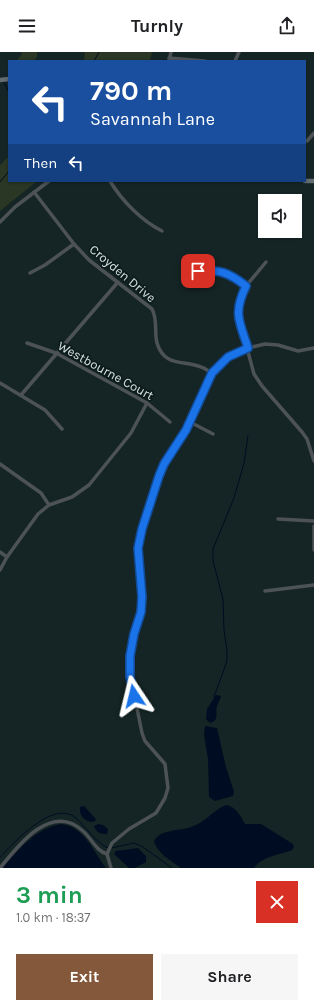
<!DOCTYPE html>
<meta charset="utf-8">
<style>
:root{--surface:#fff;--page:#f6f6f6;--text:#202124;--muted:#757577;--accent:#84583b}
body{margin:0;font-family:Karla,sans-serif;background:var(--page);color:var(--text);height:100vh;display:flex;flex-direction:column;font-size:15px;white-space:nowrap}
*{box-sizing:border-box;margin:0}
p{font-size:13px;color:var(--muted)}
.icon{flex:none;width:22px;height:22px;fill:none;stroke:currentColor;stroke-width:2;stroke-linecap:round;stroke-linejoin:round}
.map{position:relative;height:816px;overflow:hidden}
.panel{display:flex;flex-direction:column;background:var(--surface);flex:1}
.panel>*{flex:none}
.banner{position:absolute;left:8px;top:8px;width:298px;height:122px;border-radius:0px;box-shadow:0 1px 3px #0004;background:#1a4fa0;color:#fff;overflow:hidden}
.controls{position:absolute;left:258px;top:142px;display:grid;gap:8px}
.controls a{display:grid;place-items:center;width:44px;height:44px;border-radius:0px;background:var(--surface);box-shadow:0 1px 3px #0004;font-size:20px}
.pin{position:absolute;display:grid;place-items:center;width:34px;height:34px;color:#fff;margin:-17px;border-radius:8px;box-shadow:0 2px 6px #0006}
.me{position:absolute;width:44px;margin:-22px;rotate:350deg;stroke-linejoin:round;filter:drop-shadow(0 0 3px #0008)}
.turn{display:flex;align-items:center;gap:14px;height:84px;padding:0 16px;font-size:18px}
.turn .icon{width:52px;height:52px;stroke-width:2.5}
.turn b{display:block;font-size:28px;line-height:34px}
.then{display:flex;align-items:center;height:38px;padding:0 16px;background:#0003;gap:8px;font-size:15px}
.round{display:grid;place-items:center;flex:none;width:42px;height:42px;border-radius:0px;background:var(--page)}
.headline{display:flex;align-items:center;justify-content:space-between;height:68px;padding:0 16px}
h1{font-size:24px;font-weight:700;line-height:30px;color:#1e9e55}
.action{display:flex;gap:8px;margin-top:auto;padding:8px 16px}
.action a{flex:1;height:46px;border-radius:0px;background:var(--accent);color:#fff;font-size:16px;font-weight:700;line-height:46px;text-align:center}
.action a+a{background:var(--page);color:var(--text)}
header{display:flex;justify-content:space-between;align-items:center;height:52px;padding:0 16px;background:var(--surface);font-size:18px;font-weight:700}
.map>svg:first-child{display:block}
.green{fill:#293724}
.water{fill:#000c21}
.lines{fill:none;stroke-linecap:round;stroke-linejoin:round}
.stream{stroke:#000c21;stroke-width:1}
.street{stroke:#4c5255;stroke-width:3.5}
.secondary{stroke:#636d71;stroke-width:4.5}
.route-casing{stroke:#114b97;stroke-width:10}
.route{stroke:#1a73e8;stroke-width:7}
.labels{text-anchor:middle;stroke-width:3.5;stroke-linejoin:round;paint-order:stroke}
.street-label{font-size:13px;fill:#d6e0df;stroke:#0c1c1b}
</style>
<header><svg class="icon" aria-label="menu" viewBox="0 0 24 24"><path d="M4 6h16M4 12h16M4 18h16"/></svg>Turnly<svg class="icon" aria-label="share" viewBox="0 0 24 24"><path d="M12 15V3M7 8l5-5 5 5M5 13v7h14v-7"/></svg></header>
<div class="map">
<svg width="314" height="816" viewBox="0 0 314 816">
<rect width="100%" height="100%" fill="#152525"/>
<!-- green -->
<g class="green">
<path d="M21,0H37V5L33,9H16L22,2Z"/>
<path d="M85,0H152L150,8L152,9H84Z"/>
<path d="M9,104V129H37L0,159V113Z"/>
</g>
<!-- water -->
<g class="water">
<path d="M216,643L221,644C220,648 218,651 217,654C215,662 220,668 210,671L206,667L207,657Z"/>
<path d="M205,674L217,676L226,715L234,740L233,744L215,749L209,745L208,707L204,683Z"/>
<path d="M226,753C235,754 241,764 245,772H261L293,792L294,795L292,798C279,803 263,804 254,816H181L164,804L157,796L154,790C158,777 181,779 191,775C205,771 213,758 226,753Z"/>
<path d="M84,754L95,766L96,768L93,770C84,770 79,763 80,755Z"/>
<path d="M62,772C85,776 93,799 106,816H3C18,798 37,775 62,772Z"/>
<path d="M98,772L103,773L108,777L107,782C101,782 96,781 94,774Z"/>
<path d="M138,796L146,804V810L135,816H129L114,802L116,799Z"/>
</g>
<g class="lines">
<!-- stream -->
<g class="stream">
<path d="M94,9L99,0"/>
<path d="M4,30L9,40"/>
<path d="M0,130L9,119"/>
<path d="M214,645L227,609V599L224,578L223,547L213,509V497L234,446L244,411L248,384"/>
<path d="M111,796L134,791L143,795L172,816"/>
<path d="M0,805C15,790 53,747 76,766C86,775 95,790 108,796"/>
</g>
<!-- street -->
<g class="street">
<path d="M169,6L205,9"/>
<path d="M169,9L171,0"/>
<path d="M235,9L239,0"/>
<path d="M307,89L314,81"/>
<path d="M110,129C122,149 142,169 162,179"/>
<path d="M34,140L74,192L89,208L152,257C158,268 154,280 157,291C164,315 184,308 201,315C205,316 208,319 212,321"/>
<path d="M0,170L15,155L49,129"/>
<path d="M266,210L246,234L239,247L238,263L254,322L262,334L302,380L307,387L314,409"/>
<path d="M198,219C221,218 228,220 246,234"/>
<path d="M30,221L45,213L74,192"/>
<path d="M27,291L56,301L147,351L170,370"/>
<path d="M0,331L45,358L62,377"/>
<path d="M21,343L118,230"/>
<path d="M190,370L213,382"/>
<path d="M0,412L41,441L49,453"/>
<path d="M278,467L314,469"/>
<path d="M314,474V498"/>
<path d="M0,500L7,505"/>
<path d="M0,518L7,505L38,462L49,453L72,445L89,433L131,381L147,351"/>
<path d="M265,539L314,533"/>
<path d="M0,816C19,792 52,750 83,779C92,787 96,799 107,802"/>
<path d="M111,816L107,802L112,791L129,777L156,761L165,746L168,736L165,712L145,689L142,681L132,632L130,616L132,590L142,553L138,503L139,487L161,417L183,385L208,328L216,316L228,305L248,296L265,292L278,293L298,299L314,296"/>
</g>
<!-- secondary -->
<g class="secondary">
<path d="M0,28L9,27"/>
<path d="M305,129H314"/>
</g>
</g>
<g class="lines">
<!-- route casing -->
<g class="route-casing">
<path id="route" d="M134,644L130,625V604L134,582L141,560L142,545L138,496L142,477L159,424L164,412L186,378L212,321L228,305L248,296C239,269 233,261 246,234C228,220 221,218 198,219"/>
</g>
<!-- route -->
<use href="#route" class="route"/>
</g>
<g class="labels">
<!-- street labels -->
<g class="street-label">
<text transform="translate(123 221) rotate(40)" y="5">Croyden Drive</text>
<text transform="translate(106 318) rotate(29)" y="5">Westbourne Court</text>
</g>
</g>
</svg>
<div class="controls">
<a><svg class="icon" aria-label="sound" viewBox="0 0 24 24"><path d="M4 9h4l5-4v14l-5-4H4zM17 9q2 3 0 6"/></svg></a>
</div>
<div class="pin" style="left:198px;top:219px;background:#d93025"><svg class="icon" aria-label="arrive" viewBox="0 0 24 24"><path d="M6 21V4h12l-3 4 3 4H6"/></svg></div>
<svg class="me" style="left:134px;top:644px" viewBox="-20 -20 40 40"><path d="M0-17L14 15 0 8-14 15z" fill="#1a73e8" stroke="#fff" stroke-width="4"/></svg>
<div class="banner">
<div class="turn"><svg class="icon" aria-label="left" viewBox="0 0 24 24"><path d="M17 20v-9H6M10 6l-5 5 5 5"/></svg><div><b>790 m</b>Savannah Lane</div></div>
<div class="then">Then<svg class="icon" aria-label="left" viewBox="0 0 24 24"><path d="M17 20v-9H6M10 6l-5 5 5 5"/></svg></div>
</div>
</div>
<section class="panel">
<div class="headline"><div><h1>3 min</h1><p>1.0 km · 18:37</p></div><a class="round" style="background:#d93025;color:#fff"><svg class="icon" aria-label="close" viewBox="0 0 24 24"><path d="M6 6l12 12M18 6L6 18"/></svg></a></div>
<div class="action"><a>Exit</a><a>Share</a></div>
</section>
